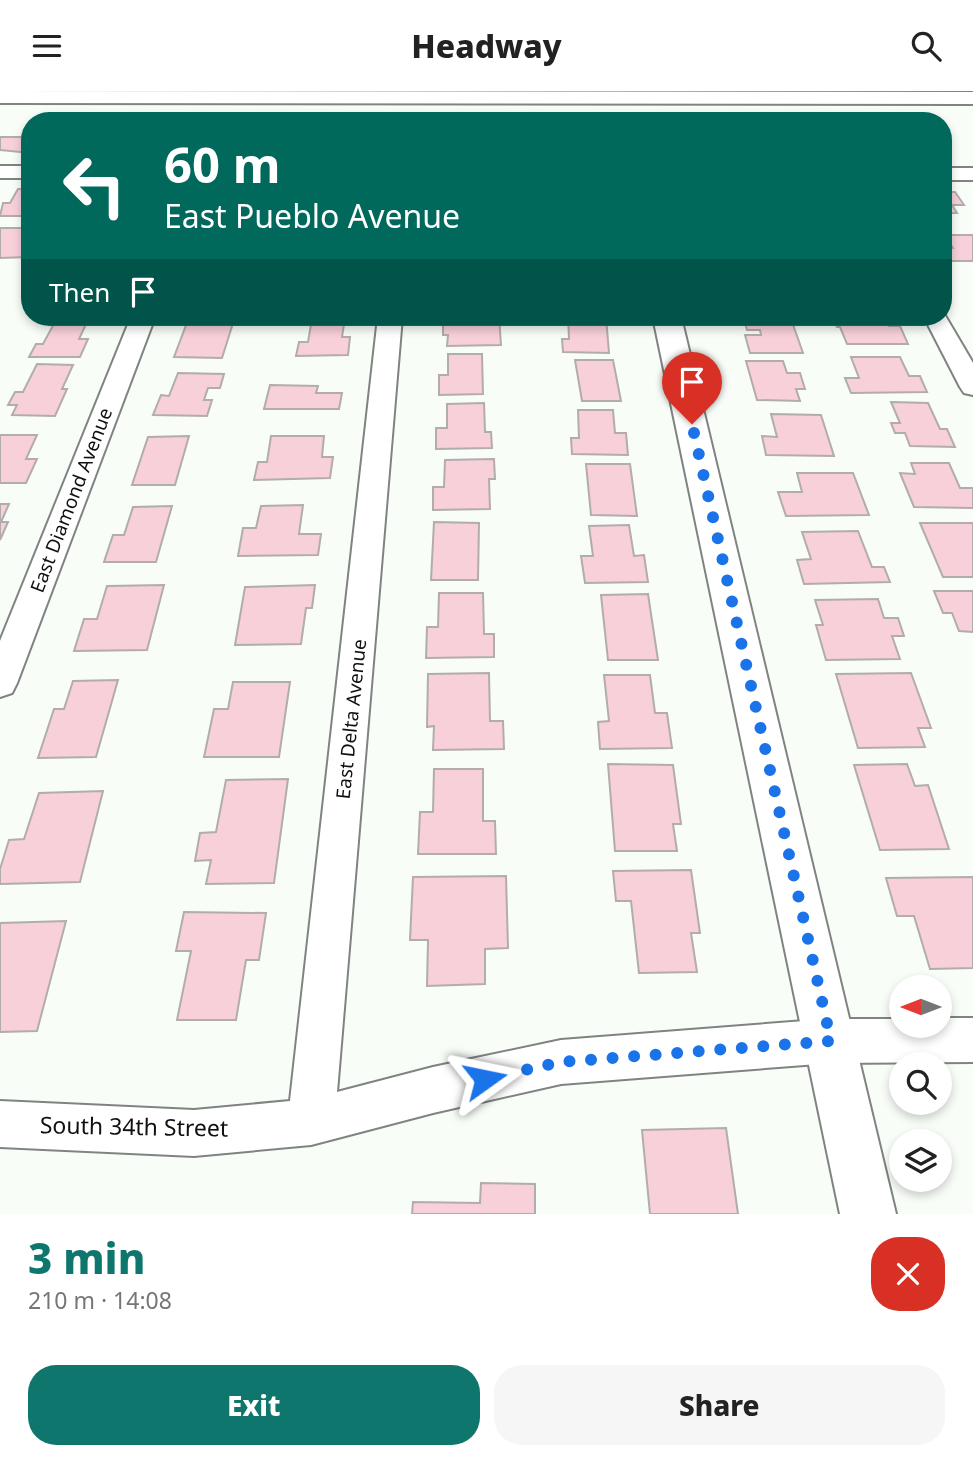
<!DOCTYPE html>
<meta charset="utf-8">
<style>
:root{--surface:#fff;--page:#f6f6f6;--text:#222;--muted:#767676;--accent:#0f766e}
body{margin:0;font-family:"Noto Sans",sans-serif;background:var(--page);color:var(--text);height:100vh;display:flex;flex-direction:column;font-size:26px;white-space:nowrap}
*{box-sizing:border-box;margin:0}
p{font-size:23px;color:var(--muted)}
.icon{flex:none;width:38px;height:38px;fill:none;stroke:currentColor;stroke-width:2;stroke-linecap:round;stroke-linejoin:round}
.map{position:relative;height:1123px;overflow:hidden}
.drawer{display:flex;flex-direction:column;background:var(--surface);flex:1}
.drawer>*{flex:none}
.top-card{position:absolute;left:21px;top:21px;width:931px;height:214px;border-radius:28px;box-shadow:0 4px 10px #0003;background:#00695c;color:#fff;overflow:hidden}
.needle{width:46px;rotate:270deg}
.buttons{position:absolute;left:889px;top:884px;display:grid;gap:14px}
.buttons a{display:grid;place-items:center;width:63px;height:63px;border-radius:50%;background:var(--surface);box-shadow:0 4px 10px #0003;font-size:35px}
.pin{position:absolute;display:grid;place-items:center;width:60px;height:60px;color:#fff;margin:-72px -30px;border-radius:50% 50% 50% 0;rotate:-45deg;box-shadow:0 0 7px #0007}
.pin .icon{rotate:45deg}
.me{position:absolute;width:77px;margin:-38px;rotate:78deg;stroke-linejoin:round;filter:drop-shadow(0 0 5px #0008)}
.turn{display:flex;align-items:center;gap:24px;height:147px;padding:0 28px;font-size:32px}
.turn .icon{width:91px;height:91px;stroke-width:2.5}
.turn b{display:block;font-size:49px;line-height:60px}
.then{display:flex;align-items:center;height:66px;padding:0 28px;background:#0003;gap:14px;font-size:26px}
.round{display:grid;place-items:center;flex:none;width:74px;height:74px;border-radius:28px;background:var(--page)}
.headline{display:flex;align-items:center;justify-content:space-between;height:119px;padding:0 28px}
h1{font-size:42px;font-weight:800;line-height:52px;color:var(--accent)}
.button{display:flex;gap:14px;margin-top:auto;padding:14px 28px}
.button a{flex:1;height:80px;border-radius:28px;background:var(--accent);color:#fff;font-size:28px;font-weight:800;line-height:80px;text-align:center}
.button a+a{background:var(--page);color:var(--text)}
header{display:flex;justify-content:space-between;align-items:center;height:91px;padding:0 28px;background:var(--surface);font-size:32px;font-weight:800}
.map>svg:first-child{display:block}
.building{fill:#f7d0da;stroke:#b2acad;stroke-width:2}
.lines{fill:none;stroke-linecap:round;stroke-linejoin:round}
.street-casing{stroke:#7f8480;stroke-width:4}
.secondary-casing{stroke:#7f8480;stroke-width:4}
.street{fill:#fff;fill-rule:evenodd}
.secondary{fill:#fff;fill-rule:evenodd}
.route{stroke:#1a73e8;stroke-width:12;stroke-dasharray:0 21.6}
.labels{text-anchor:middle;stroke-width:5;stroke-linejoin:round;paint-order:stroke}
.street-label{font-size:19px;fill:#0f110f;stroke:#fff}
.near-street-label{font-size:23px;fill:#0f110f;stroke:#fff}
</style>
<header><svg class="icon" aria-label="menu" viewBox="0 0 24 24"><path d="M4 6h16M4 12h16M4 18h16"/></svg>Headway<svg class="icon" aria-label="search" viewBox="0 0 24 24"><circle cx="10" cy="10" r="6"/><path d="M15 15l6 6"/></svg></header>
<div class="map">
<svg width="973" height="1123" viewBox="0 0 973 1123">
<rect width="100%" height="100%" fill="#f8fdf8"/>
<!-- building -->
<g class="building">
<path d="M26,43L30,44V62L0,59V46H24Z"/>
<path d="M18,98H30V125H0L3,112H10Z"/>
<path d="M943,101H955L964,114H952L957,122H943Z"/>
<path d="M0,137H30V145L24,155H30L29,166L0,167Z"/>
<path d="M945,144H973V170H950L943,157H953Z"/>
<path d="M443,226H499L501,254L447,255L448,244H443Z"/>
<path d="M568,226H606L609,262L563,261L562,248H569Z"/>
<path d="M832,226H884L889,235H900L908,253H847L840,236H837Z"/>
<path d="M345,227L342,246H350L348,264L296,265L299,251H308L312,228Z"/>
<path d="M744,228H791L803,262H750L745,244H761L760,239H747Z"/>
<path d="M56,229H88L79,248H88L80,266H29L36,253H43Z"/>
<path d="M188,229H234L222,267L174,266Z"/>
<path d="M448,263H482L483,303L439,304V284H448Z"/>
<path d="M851,266H900L909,285H920L927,301L851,302L845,287H859Z"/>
<path d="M575,269H613L621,310H582Z"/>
<path d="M746,270H783L787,282H800L805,298H796L800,310L757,309Z"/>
<path d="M37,273L73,274L62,298H67L55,325L12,324L17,314H8L15,301H23Z"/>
<path d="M178,282L224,283L220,297H208L204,309H212L207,325L153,324L161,304L169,305Z"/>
<path d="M270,294L318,295L316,302H342L339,318H264Z"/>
<path d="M891,311L928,312L940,338H947L955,356L910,355L905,342H895L891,332H900Z"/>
<path d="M484,312L485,341H491L492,357L436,358V337H447V313Z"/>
<path d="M578,319H613L615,342H626L628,364L572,363L571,347H579Z"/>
<path d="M771,323L821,324L834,365L766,364L762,345L777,346Z"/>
<path d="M0,344H37L26,368H37L26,392H0Z"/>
<path d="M189,345L175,394H132L148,346Z"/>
<path d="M271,345H324L322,366H333L330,387L254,389L258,371H267Z"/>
<path d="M494,368L495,388H489L490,418L433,419V396H444L445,369Z"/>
<path d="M911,372H949L960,397H973V417L914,416L900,382L915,383Z"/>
<path d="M586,373H630L637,425L591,424Z"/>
<path d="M797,382H853L869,424L786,425L778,401H802Z"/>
<path d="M0,413H9L1,431H8L0,449Z"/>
<path d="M303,414L299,443H321L318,464L238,465L243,437H256L261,415Z"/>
<path d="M172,415L156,471H104L113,444H124L133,416Z"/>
<path d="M434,431L479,432L478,489H431Z"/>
<path d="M920,432H973V486H943Z"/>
<path d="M629,434L634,465L644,464L648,491L585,492L581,465H593L589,435Z"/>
<path d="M858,440L872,476H884L890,491L804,493L797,469L811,468L802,441Z"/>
<path d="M164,494L147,559L74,560L84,528H97L107,495Z"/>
<path d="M315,494L312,517H306L301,553L235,554L245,496Z"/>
<path d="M934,500H973V541L959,540L952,522H943Z"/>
<path d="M439,502H483L484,543H494V566L426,567L427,536H438Z"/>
<path d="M648,503L658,569H608L601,504Z"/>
<path d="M878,508L884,527H898L904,545H892L900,568L826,569L816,534H823L815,509Z"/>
<path d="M489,582L490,630H503L504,658L433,659L434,635L427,636L428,583Z"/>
<path d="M911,582L931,637H918L925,656L858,657L836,583Z"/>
<path d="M604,584H650L655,622H667L672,657L600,658L598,631L609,630Z"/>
<path d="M118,589L96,666L38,667L54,618H64L73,590Z"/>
<path d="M233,591H290L279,666H204L214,618H228Z"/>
<path d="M608,673L673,674L681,733H673L677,760H615Z"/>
<path d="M907,673L915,695L928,694L949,758L880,759L854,674Z"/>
<path d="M434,678H483V730H495L496,763H418L420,721H433Z"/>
<path d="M288,688L274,792L206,793L211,769L195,770L200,742L216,741L226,689Z"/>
<path d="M103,700L80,791L0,793V778L9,749L24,748L39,702Z"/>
<path d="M691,779L700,842H691L697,881L639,882L631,810H616L613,780Z"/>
<path d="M506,785L508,857L485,858V893L427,895L428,849H410L413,786Z"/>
<path d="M973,786V877L930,878L914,825H897L886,787Z"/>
<path d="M184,821L266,822L259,869H246L236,929H177L191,860H176Z"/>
<path d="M66,830L37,940L0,941V832Z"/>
<path d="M726,1037L738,1123H650L642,1039Z"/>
<path d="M481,1092L535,1093V1123H412L413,1111L480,1112Z"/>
</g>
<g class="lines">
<!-- street casing -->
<g class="street-casing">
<g id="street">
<rect x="0" y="75" width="30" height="12"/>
<rect x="943" y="77" width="30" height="12"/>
<path d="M943,221L973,272V304L964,302L960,296L924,226H943Z"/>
<path d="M131,226H155L17,592L12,602L0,606V550Z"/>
<path d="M378,226H402L337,1001L433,976L561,949L831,928H901V934H940V927H973V971L831,972L561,993L433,1022L311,1054L194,1065L0,1056V1010L194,1019L290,1010Z"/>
</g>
</g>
<!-- secondary casing -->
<g class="secondary-casing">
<g id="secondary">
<path d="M0,0L973,1V13L0,12Z"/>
<path d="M653,226H681L896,1123H840Z"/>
</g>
</g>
<!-- street -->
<use href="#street" class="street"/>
<!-- secondary -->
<use href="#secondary" class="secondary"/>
</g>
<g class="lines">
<!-- route -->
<path class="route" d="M485,988L561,971L831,950L692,333"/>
</g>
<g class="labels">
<!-- street labels -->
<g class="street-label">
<text transform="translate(71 409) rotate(-69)" y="7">East Diamond Avenue</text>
<text transform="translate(351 628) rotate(-84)" y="7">East Delta Avenue</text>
</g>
<!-- near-street labels -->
<g class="near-street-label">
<text transform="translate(134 1036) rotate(1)" y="8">South 34th Street</text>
</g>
</g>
</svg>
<div class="buttons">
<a><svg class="needle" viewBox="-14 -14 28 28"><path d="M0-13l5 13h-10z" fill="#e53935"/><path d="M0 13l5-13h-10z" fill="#767676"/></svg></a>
<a><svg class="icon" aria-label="search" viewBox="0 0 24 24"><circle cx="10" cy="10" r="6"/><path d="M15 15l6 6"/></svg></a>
<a><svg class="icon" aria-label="layers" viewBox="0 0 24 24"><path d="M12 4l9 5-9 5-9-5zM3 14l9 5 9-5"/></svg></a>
</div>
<div class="pin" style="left:692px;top:333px;background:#d93025"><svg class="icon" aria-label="arrive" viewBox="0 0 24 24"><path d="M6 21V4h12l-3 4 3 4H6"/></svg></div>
<svg class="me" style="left:485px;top:988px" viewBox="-20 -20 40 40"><path d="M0-17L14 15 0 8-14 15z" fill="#1a73e8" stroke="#fff" stroke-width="4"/></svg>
<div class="top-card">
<div class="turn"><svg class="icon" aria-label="left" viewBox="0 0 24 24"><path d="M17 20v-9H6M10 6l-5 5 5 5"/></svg><div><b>60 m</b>East Pueblo Avenue</div></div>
<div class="then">Then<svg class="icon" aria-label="arrive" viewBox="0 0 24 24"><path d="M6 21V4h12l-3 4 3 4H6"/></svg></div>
</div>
</div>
<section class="drawer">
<div class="headline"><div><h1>3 min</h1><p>210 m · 14:08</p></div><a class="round" style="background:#d93025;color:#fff"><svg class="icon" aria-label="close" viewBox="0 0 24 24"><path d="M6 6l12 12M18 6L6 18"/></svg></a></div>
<div class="button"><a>Exit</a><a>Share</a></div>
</section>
